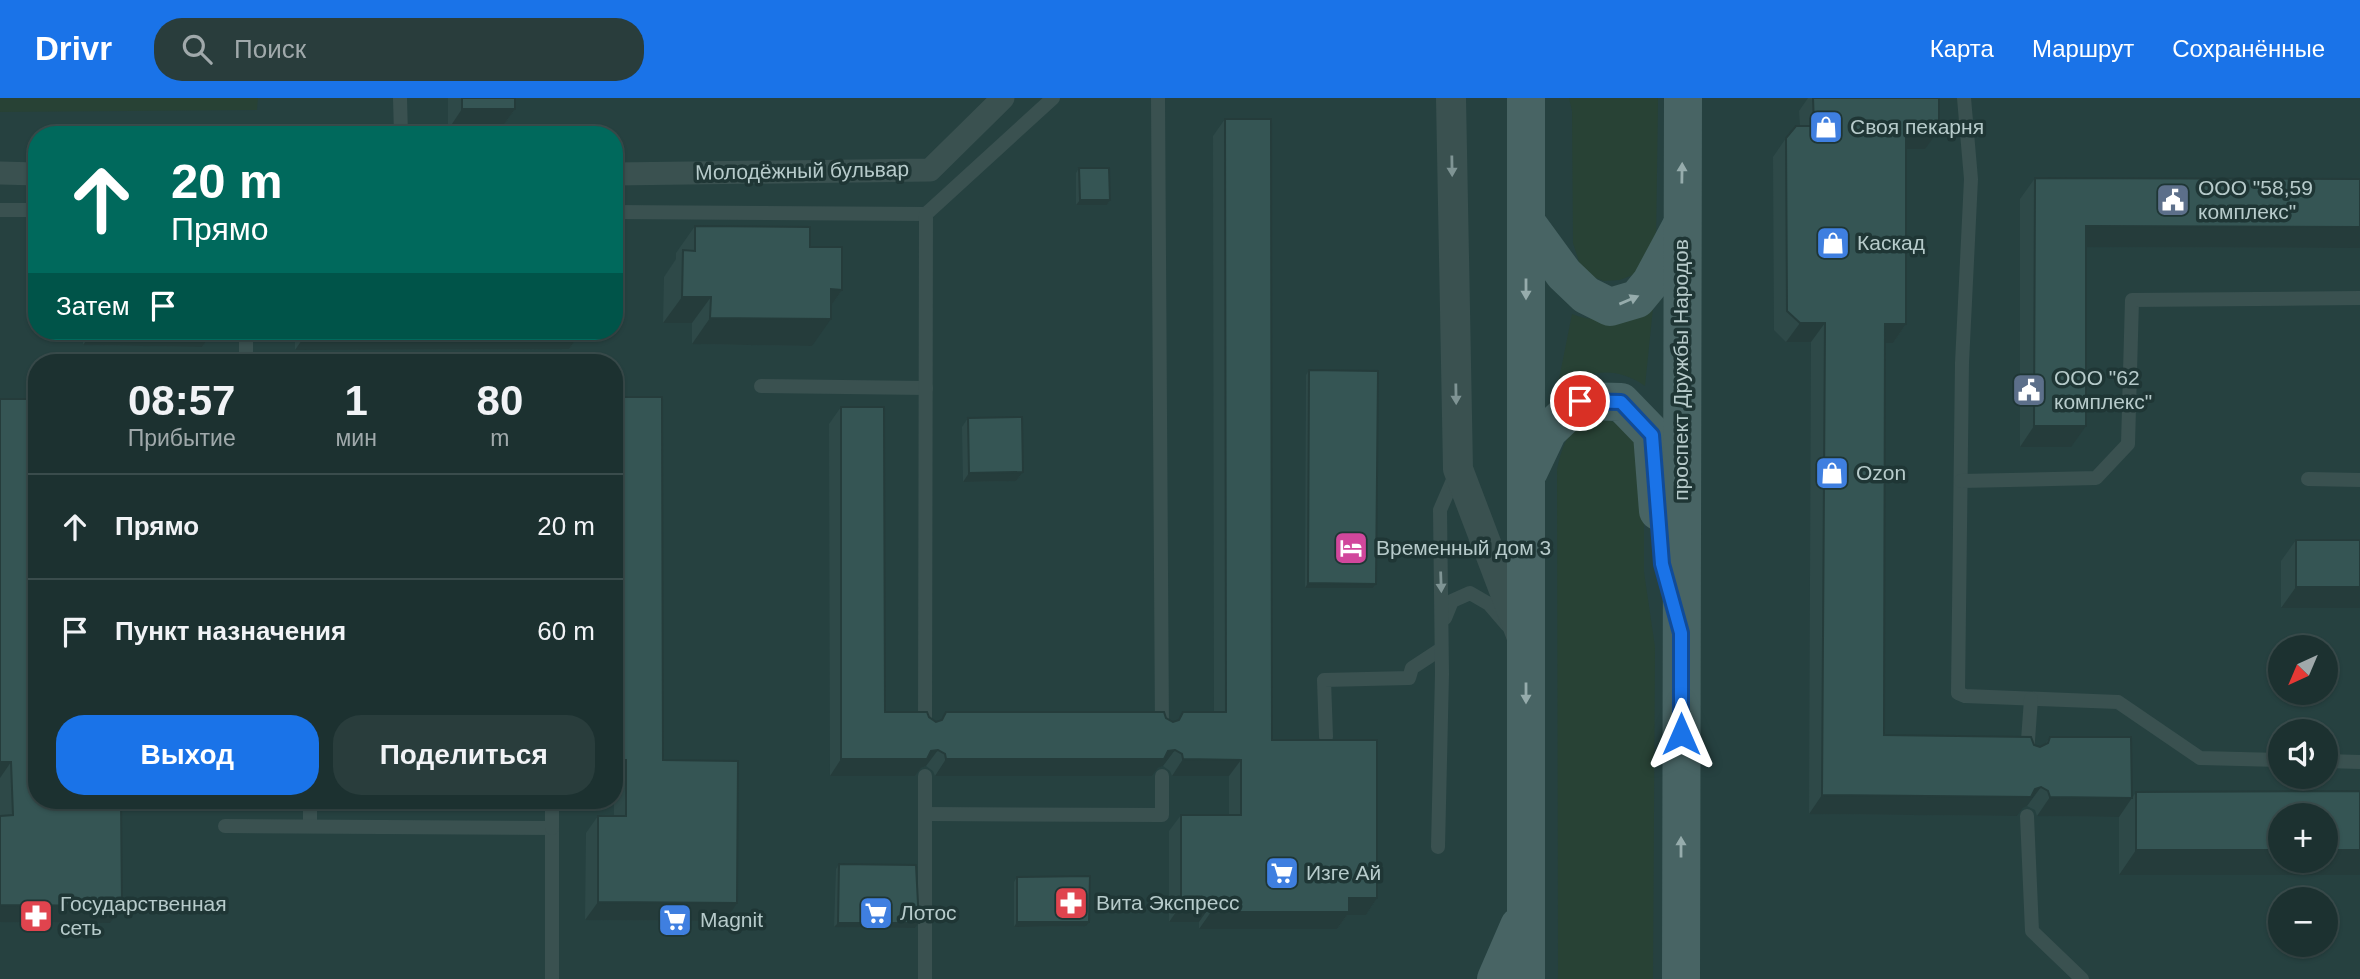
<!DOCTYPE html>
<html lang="ru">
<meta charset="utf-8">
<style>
:root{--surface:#1c3130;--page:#293d3c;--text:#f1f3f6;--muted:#a0a9ab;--line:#3a4c4c;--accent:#1a73e8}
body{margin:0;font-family:Arial,sans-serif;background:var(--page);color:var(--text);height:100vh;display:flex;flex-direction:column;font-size:26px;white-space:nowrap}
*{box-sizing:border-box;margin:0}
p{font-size:23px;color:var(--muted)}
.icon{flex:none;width:38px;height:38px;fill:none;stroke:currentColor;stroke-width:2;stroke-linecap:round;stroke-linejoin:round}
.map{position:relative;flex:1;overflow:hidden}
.drawer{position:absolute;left:28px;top:256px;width:595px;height:455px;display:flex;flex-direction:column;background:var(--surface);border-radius:28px;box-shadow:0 2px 5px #0004,0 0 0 2px var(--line)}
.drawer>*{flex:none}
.banner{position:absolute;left:28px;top:28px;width:595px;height:214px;border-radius:28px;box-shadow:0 2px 5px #0004,0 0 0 2px var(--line);background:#00695c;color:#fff;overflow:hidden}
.needle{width:46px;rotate:224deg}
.tools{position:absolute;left:2268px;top:537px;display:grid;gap:14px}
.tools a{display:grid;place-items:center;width:70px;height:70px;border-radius:50%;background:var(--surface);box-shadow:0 2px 5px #0004,0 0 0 2px var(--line);font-size:35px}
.pin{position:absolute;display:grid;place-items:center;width:60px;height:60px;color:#fff;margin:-30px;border:4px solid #fff;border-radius:50%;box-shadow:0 2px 7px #0007}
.me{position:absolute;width:77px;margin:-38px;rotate:0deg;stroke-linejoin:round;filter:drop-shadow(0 0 5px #0008)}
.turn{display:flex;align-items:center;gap:24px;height:147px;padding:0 28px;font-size:32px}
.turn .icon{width:91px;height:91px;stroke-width:2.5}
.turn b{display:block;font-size:49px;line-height:60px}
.then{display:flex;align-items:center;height:66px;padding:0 28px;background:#0003;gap:14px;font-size:26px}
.eta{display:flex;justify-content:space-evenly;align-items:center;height:119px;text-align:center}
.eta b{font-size:42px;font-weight:700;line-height:49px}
.cta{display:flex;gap:14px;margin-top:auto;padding:14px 28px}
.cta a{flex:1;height:80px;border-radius:28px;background:var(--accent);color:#fff;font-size:28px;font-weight:700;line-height:80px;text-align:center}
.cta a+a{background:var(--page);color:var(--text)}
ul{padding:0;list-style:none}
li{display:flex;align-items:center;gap:21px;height:105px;padding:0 28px;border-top:2px solid var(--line)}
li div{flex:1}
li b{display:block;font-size:26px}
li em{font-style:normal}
header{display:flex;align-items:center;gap:42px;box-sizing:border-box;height:98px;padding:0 35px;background:var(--accent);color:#fff}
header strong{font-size:33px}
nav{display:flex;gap:38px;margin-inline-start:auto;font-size:24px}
.search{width:490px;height:63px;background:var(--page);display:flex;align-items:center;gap:18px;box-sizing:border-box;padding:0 24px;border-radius:28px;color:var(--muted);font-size:26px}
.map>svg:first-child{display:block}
.green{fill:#284235}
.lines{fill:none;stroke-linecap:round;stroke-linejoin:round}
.service{stroke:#3a5150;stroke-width:14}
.pedestrian{stroke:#3a5150;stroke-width:23}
.minor{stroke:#3a5150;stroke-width:30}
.secondary{stroke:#486464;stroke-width:38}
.wall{fill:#2e4948}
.shaded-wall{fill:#253c3b}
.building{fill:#355554;stroke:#253c3b;stroke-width:2}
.oneway{fill:#7f9494}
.oneway2{fill:#96acac}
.route-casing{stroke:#114b97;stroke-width:18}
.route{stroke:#1a73e8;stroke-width:12}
.labels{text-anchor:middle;stroke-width:7;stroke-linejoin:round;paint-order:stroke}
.poi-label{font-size:21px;fill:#b7cbcb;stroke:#1f3635;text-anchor:start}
.street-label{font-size:21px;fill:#b7cbcb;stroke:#1f3635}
</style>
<header>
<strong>Drivr</strong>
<div class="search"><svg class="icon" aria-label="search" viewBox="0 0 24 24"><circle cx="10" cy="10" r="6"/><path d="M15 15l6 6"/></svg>Поиск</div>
<nav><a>Карта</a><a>Маршрут</a><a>Сохранённые</a></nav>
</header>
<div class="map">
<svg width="2360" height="881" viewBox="0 0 2360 881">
<rect width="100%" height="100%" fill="#264140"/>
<!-- green -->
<g class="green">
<path d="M0,0H258L257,12L0,14Z"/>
<path d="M1569,0H1658L1656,150L1635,176L1620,182L1604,183L1590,178L1580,167L1573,145L1572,13Z"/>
<path d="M1653,210L1645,288C1612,266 1590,274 1557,291L1572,216C1601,228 1624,217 1653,210Z"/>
<path d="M1608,322L1622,327L1634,338L1644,368V474L1655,549L1653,881H1558L1557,371C1565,337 1571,326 1608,322Z"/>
</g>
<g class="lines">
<!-- service -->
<g class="service">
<path d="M400,0L401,37"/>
<path d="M1158,0L1162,631"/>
<path d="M1964,0L1971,81L1962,265L1958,595L1965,598L2118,604L2200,660L2280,662"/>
<path d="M0,112H37"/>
<path d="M614,114L926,116L1053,0"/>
<path d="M246,264V233"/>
<path d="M761,288L926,290"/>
<path d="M2308,381L2360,382"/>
<path d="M1961,383L2096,380L2128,346L2132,202L2360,200"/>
<path d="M1445,520L1452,503L1470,495L1489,506L1507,527"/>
<path d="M925,631L926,116"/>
<path d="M1326,639L1324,582L1409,580L1412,570L1441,551"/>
<path d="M2027,656L2031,601"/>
<path d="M2326,663L2360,664"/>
<path d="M310,702V728"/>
<path d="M925,716L1162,717V678"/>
<path d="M2027,718L2032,833L2082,881"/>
<path d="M225,728L552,730V881"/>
<path d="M552,730V702"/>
<path d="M1438,749L1442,576L1440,412L1456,375"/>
<path d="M925,881V678"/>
</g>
<!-- pedestrian -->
<g class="pedestrian">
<path d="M0,75L37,76"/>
<path d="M614,76L930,72L1003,0"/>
</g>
<!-- minor -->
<path class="minor" d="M1451,0L1458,371L1521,537"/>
<!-- secondary -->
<g class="secondary">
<path d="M1526,124L1564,176L1586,197L1610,209L1637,201L1651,184L1680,130"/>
<path d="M1529,373L1548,333L1580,303L1621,304L1652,336L1658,413"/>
<path d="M1496,881L1519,828"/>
<path d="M1526,881V0"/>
<path d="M1681,881L1683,0"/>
</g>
</g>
<!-- wall -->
<g class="wall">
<path d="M448,0H515V11L500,32H448Z"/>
<path d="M1808,0H1939L1925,51H1906V226L1893,245H1885L1884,637L2034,647L2040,649L2045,646L2050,639L2132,700L2136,694L2360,693V777H2119V719L2037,718L2035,712L2027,708L2023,710L2017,718L1809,716L1811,244H1786L1774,232L1773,59L1786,40L1800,28L1799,13Z"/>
<path d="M1225,21L1272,642L1377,800L1366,817H1347L1337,831H1199V824H1169V733L1181,717H1229V678H1172L1170,673L1163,668L1158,670L1152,678H935L933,673L926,668L921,670L915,678H830L829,326L841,309L885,614L929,619L936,624L941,622L946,614L1166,620L1173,624L1178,622L1183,614H1214L1213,38Z"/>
<path d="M1079,70L1110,102L1107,107H1076V75Z"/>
<path d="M2035,80L2360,81V150L2086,149L2071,349H2020V101Z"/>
<path d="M695,128L842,192L831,208L812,248L692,246V225H663L664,179L676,161V155Z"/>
<path d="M83,233H214L202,249L83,247Z"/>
<path d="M295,233H582L569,251L295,252Z"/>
<path d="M1309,272L1376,486L1373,490H1305L1306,277Z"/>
<path d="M614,299L663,662L725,823L585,822L586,735L598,718H614Z"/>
<path d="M0,301L37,702L110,825L0,824Z"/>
<path d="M968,320L1023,374L1016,383L963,384L962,329Z"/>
<path d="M2296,442H2360L2281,510V463Z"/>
<path d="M839,766L919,825L915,830L834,829L836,771Z"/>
<path d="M1017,779L1086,828L1014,829V784Z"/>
</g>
<!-- shaded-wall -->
<g class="shaded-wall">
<path d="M462,11H515L500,32H448Z"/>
<path d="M1906,32H1939L1925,51H1893Z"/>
<path d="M1080,102H1110L1107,107H1076Z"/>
<path d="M2086,128L2360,129V150L2072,149Z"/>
<path d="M831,191L842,192L824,218Z"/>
<path d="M682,199H711L692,225H663Z"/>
<path d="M710,220L831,221L812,248L692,246Z"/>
<path d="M1800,225H1825L1811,244H1786Z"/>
<path d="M1885,226H1906L1893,245H1872Z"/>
<path d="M93,233H214L202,249L83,247Z"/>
<path d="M308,233H582L569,251L295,252Z"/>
<path d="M2034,328H2086L2071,349H2020Z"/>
<path d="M1023,374L1016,383L963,384L969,375Z"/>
<path d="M1308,485L1376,486L1373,490H1305Z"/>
<path d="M2296,489H2360V510H2281Z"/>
<path d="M938,652L926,668L921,670L915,678H830L841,661L931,653Z"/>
<path d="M1175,652L1163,668L1158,670L1152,678H935L946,661L1168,653Z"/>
<path d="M1183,661L1241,662L1229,678H1172Z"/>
<path d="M614,662H626L614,679Z"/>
<path d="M0,664H11L0,680Z"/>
<path d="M2041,689L2027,708L2023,710L2017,718L1809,716L1822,697L2035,691Z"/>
<path d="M2050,699L2132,700L2119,719L2037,718Z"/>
<path d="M2136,752H2280V763H2326V752H2360V777H2119Z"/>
<path d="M1349,800H1377L1366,817H1347L1337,831H1199L1211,814Z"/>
<path d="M598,804L737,805L725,823L585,822Z"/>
<path d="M0,807L122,808L110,825L0,824Z"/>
<path d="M1181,807H1211L1199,824H1169Z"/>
<path d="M1017,824H1089L1086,828L1014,829Z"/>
<path d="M838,825H919L915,830L834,829Z"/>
</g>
<!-- building -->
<g class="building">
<rect x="462" y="0" width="53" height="11"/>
<path d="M1813,0H1939V32H1906V226H1885L1884,637L2031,639L2034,647L2040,649L2048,645L2050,639H2131L2132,700L2050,699L2048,693L2041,689L2035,691L2031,699L1822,697L1825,225H1800L1787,213L1786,40L1796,28H1814Z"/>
<path d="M1225,21H1271L1272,642H1377V800H1349V814H1211V807H1181V717H1241V662L1183,661L1182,656L1175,652L1168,653L1164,661H946L945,656L938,652L931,653L927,661H841V309H884L885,614H927L929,619L936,624L942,622L946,614H1164L1166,620L1173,624L1179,622L1183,614H1226Z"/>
<path d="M1079,70H1109L1110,102H1080Z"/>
<path d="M2035,80L2360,81V129L2086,128V328H2034Z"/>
<path d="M695,128L810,129V149H842V192L831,191V221L710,220L711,199H682L683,152L695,153Z"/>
<path d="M1309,272L1378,273L1376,486L1308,485Z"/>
<path d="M614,299H662L663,662L738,663L737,805L598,804V718H626V662H614Z"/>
<path d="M0,301H37V702H121L122,808L0,807V718L13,717L11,664H0Z"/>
<path d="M1022,319L1023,374L969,375L968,320Z"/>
<rect x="2296" y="442" width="64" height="47"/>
<path d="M2360,693V752H2326V718H2280V752H2136V694Z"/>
<path d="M839,766L916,767L919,825H838Z"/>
<path d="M1090,778L1089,824H1017V779Z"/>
</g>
<!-- one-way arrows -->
<defs><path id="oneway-solid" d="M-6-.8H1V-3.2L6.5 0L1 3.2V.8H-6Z" transform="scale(1.75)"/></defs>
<g class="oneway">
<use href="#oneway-solid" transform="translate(1452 68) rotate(89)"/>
<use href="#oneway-solid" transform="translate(1456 296) rotate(89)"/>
<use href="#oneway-solid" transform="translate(1441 484) rotate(88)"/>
</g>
<g class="oneway2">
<use href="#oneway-solid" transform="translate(1682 75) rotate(-89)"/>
<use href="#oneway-solid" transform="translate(1526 191) rotate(90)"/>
<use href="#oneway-solid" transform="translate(1629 202) rotate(-23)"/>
<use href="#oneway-solid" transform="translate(1526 595) rotate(90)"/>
<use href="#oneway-solid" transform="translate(1681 749) rotate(-90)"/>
</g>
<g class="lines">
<!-- route casing -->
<g class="route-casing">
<path id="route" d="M1580,303L1621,304L1652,337L1662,466L1681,535V636"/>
</g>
<!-- route -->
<use href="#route" class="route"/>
</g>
<!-- icons -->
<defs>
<g id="shop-square" transform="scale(1.75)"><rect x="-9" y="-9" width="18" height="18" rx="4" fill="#3f7fe0" stroke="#1f3635"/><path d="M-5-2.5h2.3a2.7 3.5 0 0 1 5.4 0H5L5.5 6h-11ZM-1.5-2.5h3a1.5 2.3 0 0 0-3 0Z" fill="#fff"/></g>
<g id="civic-square" transform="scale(1.75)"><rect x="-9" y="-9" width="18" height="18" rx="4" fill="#5c6f8a" stroke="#1f3635"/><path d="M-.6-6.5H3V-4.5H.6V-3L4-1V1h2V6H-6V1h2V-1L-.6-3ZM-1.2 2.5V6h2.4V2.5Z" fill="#fff"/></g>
<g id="hotel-square" transform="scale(1.75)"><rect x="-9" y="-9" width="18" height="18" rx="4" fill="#d1479c" stroke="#1f3635"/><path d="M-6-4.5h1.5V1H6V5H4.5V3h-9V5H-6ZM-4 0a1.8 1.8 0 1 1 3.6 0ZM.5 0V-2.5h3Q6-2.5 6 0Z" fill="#fff"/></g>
<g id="supermarket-square" transform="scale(1.75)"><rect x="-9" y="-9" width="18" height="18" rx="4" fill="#3f7fe0" stroke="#1f3635"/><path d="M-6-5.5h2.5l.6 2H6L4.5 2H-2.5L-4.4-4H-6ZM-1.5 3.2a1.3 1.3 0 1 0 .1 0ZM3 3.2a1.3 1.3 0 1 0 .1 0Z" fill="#fff"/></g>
<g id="pharmacy-square" transform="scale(1.75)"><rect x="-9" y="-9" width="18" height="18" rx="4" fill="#e0444e" stroke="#1f3635"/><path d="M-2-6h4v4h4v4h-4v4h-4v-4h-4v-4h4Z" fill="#fff"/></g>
</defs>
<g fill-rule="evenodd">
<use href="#shop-square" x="1826" y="29"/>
<use href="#civic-square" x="2173" y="102"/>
<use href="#shop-square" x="1833" y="145"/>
<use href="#civic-square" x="2029" y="292"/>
<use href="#shop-square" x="1832" y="375"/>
<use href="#hotel-square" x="1351" y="450"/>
<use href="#supermarket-square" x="1282" y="775"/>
<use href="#pharmacy-square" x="1071" y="805"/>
<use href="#supermarket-square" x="876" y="815"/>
<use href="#pharmacy-square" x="36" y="818"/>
<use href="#supermarket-square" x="675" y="822"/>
</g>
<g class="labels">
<!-- poi labels -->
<g class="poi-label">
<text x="1850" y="36">Своя пекарня</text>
<text x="2198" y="97">ООО "58,59<tspan x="2198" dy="24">комплекс"</tspan></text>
<text x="1857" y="152">Каскад</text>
<text x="2054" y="287">ООО "62<tspan x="2054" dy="24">комплекс"</tspan></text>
<text x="1856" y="382">Ozon</text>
<text x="1376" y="457">Временный дом 3</text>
<text x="1306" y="782">Изге Ай</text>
<text x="1096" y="812">Вита Экспресс</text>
<text x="60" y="813">Государственная<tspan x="60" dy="24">сеть</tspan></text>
<text x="900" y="822">Лотос</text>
<text x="700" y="829">Magnit</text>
</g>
<!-- street labels -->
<g class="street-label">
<text transform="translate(802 73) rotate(-1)" y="7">Молодёжный бульвар</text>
<text transform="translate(1681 272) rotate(-90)" y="7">проспект Дружбы Народов</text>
</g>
</g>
</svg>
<div class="tools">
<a><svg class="needle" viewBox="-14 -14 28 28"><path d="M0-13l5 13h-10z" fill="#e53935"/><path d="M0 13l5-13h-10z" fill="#a0a9ab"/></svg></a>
<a><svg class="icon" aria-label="sound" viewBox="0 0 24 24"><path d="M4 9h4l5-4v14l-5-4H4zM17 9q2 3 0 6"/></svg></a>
<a>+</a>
<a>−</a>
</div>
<div class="pin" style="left:1580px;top:303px;background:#d93025"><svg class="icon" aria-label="arrive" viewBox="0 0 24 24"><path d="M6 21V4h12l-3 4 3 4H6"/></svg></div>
<svg class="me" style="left:1681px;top:636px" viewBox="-20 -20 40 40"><path d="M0-17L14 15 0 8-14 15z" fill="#1a73e8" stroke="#fff" stroke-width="4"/></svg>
<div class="banner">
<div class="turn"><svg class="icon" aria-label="ahead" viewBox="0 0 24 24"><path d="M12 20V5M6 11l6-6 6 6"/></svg><div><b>20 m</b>Прямо</div></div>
<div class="then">Затем<svg class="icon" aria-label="arrive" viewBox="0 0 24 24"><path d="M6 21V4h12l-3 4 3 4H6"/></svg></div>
</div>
<section class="drawer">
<div class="eta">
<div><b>08:57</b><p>Прибытие</p></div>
<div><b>1</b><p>мин</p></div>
<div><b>80</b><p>m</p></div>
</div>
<ul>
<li><svg class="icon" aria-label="ahead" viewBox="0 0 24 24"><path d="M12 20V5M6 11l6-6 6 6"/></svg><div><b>Прямо</b></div><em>20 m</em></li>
<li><svg class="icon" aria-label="arrive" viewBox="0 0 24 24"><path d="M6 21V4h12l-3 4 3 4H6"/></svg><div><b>Пункт назначения</b></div><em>60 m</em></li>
</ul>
<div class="cta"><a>Выход</a><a>Поделиться</a></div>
</section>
</div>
